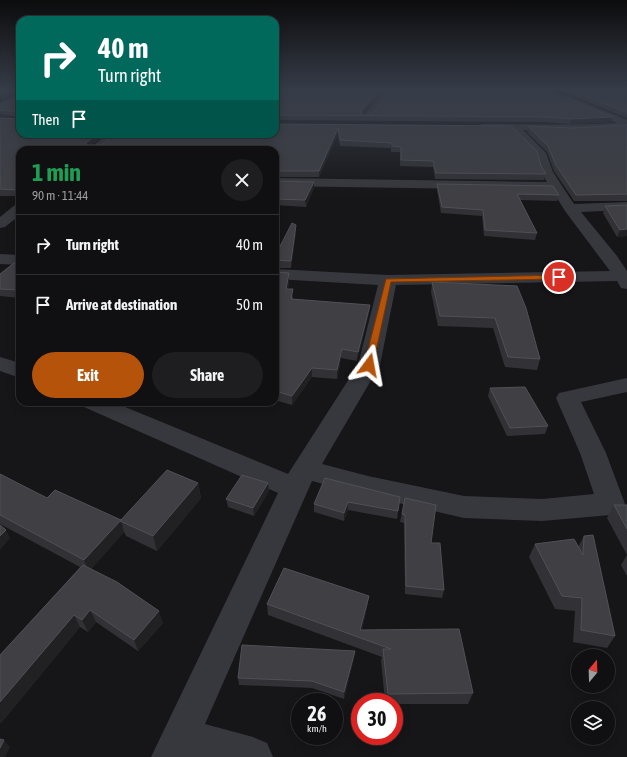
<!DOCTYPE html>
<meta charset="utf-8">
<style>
:root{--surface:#101012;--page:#1e1e20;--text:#f1f3f6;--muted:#9c9d9f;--line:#303032;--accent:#b45309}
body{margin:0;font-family:"Asap Condensed",sans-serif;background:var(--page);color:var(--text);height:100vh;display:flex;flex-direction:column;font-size:15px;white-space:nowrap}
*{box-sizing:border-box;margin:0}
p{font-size:13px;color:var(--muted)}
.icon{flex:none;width:22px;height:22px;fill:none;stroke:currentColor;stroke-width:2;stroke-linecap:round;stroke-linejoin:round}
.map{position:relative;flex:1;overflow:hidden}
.panel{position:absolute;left:16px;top:146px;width:263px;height:260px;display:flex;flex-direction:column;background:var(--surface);border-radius:12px;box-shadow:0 2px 10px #0003,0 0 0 1px var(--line)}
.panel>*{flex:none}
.top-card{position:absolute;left:16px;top:16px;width:263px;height:122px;border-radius:12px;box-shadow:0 2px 10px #0003,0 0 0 1px var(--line);background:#00695c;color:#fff;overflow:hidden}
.needle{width:26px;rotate:19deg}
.buttons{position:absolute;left:571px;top:649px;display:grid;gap:8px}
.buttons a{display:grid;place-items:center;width:44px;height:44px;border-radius:50%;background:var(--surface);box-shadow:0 2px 10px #0003,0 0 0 1px var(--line);font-size:20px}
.speed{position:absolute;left:291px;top:693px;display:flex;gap:8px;font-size:20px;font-weight:700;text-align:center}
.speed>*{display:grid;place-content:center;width:52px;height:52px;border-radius:50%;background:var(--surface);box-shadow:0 2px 10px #0003,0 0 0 1px var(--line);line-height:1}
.speed small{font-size:10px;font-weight:400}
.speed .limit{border:6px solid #d22;background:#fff;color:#111}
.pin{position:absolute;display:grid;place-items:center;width:34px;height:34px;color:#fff;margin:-17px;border:2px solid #fff;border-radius:50%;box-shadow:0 1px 4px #0007}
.me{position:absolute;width:44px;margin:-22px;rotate:13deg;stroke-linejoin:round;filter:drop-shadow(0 0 3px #0008)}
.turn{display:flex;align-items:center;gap:14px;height:84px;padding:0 16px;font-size:18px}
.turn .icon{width:52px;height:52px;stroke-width:2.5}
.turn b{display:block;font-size:28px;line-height:34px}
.then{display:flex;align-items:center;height:38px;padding:0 16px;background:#0003;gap:8px;font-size:15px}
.round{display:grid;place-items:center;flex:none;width:42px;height:42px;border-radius:21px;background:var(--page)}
.summary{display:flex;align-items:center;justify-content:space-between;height:68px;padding:0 16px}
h1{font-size:24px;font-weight:700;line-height:30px;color:#1e9e55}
.action{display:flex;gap:8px;margin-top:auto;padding:8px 16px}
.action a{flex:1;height:46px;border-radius:24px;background:var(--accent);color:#fff;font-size:16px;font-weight:700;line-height:46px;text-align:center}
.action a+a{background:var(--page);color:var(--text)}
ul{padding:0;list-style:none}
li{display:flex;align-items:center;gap:12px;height:60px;padding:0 16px;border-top:1px solid var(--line)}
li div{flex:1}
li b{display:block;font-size:15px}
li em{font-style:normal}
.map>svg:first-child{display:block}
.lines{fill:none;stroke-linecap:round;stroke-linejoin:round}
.minor{fill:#37383d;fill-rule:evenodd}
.wall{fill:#323236}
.shaded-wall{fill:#212124}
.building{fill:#3f3f44;stroke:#4f5156}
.route{fill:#b45309;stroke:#753606}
</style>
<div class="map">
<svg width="627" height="757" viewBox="0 0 627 757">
<rect width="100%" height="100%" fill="#161618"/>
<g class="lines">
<!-- minor -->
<g class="minor">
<path d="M387,89H395L370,119H364L362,117L364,115Z"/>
<path d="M517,89H627V91H521Z"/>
<path d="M567,96L627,120V129L570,132L523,130L546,153L553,172L574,204L627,202V210L581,212L617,256L627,271V289L621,288L617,281L396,285L380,365L322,464L368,476L464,496L542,499L594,494L580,453L556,398L559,393L627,378V392L581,402L606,453L625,504L621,512L611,515L542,521L464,518L368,496L312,481L205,724L253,737L267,743L273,757H151L278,493L84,407L80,402H113L288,474L358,365L378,285L275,279V269L388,275L610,271L565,211L552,190L275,186V178L547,182L541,172L537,156L511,130H482L477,127L482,124C527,124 572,126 617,123L564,101L563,99Z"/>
<path d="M107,134H119L101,150H88Z"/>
<path d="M20,204V215L5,227L0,228V217L15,205Z"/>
<path d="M0,254L20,255V265L0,264Z"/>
<path d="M0,357L20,363V378L0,371Z"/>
</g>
</g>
<!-- wall -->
<g class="wall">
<path d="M0,89H20L105,134L91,145H101L275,124L511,126L541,166L546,174L544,180L435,179L433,167L400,166V152H391V148L340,146L338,134L319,177H275V150H20V195L18,196H0V118L18,119L19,117L0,114V115V104L19,95V90L0,99Z"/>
<path d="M275,89H386L363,114V115H371L552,92L611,122L570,124L545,122L275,120Z"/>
<path d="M566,89H627V118L565,92Z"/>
<path d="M627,125V201H574L554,171L547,152L527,132L528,126L572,128Z"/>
<path d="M275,181L314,188L306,207L275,205Z"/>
<path d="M437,184L559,195L557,201L520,200L537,233L535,240L484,236L482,216L441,213L437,190Z"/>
<path d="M605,206L627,236L617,237L603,213Z"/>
<path d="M296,232L291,268H275V256Z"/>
<path d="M20,264V298L0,296V274Z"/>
<path d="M275,272L289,281L288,289L293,297V299L370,305L369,313L357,361L341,358L337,379L312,377L292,405L275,400Z"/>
<path d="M432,282L517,286L540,359L537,370L505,367L493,328L438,326L431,292Z"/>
<path d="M490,388L548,426L545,434L507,436L488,396Z"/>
<path d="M0,474L47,498L121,520L198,483L201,498L157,551L126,536L124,532L91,569L163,623L138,651L96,622L88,632L80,627L1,723L0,722V655L80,567L0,524Z"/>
<path d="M268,483L269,491L254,516L228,507L226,499Z"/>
<path d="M400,497L397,519L348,510L344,521L314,512V504Z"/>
<path d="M405,498L444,590L442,598L405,594L404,523L400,522Z"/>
<path d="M614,505H627V576L621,565L627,555L607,518Z"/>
<path d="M584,536L615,636L607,648L573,642L575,611L555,609L529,557L535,544L578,547Z"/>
<path d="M369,596L367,607L362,630L473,693L468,704H394V702H385L381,660L382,657L268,615L267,604Z"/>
<path d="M354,658L344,699L312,688L239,685L238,678Z"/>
</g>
<!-- shaded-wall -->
<g class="shaded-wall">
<path d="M11,89H20V90L0,99V94Z"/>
<path d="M382,89H386L361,116V111Z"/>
<path d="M612,117L611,122L570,124L571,119Z"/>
<path d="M338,128V134L319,177V171Z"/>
<path d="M97,134H105L87,149L86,145V143Z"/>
<path d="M314,182V188L306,207L305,200Z"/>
<path d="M20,186V195L18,196L16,190Z"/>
<path d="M296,225V232L291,268V261Z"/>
<path d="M627,229V236L617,237L620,230Z"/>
<path d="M289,273V281L287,297L286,289Z"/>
<path d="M370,305L369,313L357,361L358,352Z"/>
<path d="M342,349L341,358L337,379V370Z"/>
<path d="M312,368V377L292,405V396Z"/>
<path d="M198,483L201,498L157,551L153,536Z"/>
<path d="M268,483L269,491L254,516L253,508Z"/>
<path d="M348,502V510L344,521V513Z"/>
<path d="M121,520L124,532L89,572L84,560Z"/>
<path d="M6,530L10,538L0,550V536Z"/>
<path d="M369,596L367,607L360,638V630Z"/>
<path d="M90,610L96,622L88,632L82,620Z"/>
<path d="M159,611L163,623L138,651L134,640Z"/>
<path d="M74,615L80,627L1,723L0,722V702Z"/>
<path d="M355,651L354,658L344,699V692Z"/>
<path d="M4,740L10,747L5,757H0V748Z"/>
</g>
<!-- building -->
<g class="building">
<path d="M0,89H11L0,94Z"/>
<path d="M19,89H20V134H97L86,143V145H101L114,134H275V124L511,126L537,151L541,166L546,174L436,173L433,161L401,160V147L392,146V143L340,140L338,128L319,171H275V150H20V186L16,190L0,189V118L18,119L20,112L0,110V104L19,95Z"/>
<path d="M275,89H382L361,111L363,115H371L394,89H551L552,92L612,117L571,119L546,117L275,115Z"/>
<path d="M568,89H627V113Z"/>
<path d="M627,125V194L576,195L556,165L548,146L528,126L572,128Z"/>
<path d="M275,181L314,182L305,200L275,199Z"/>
<path d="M437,184L553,186L559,195L517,194L537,233L485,230L483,210L442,207Z"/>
<path d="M627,205V229L620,230L605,206Z"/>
<path d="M292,223L296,225L291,261L275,260V256Z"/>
<path d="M14,263L20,264V290L0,289V274Z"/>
<path d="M275,272L289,273L286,289H293L291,299L370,305L358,352L342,349L337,370L312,368L292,396L275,391Z"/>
<path d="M432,282L517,286L526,308L540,359L508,357L495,318L440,316Z"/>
<path d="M525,387L548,426L510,428L490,388Z"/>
<path d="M167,470L198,483L153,536L120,521Z"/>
<path d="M0,474L47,498L55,490L121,520L84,560L0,515Z"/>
<path d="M242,475L268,483L253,508L226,499Z"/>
<path d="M325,478L400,497L398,511L348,502L344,513L314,504Z"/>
<path d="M405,498L436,505L431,543H440L444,590L406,586L405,515L402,514Z"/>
<path d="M614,505H627V529Z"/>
<path d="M0,525L6,530L0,536Z"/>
<path d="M593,535L615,636L581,630L582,598L562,596L535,544L574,539L583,555L584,536Z"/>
<path d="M83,565L117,582L159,611L134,640L90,610L82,620L74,615L0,702V655Z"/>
<path d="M284,568L369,596L360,630L459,629L473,693L388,694L383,649H391L267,604Z"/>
<path d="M242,645L355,651L344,692L312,681L238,678Z"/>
<path d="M0,739L4,740L0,748Z"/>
</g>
<!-- sky -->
<linearGradient id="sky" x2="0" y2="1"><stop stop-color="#0c0c0d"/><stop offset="0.46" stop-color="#363c48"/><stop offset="1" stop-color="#363c48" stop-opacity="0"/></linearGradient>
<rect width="627" height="195" fill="url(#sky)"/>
<!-- route -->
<path class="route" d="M559,275L562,276V279L391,282L373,365L369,367L364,365L386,279Z"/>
</svg>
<div class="buttons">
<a><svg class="needle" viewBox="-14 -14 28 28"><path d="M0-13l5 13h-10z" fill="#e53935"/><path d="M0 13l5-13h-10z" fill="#9c9d9f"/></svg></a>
<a><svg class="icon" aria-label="layers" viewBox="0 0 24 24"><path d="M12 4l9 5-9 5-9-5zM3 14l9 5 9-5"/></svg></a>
</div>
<div class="speed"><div>26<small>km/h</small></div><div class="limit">30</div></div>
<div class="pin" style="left:559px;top:277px;background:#d93025"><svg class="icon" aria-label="arrive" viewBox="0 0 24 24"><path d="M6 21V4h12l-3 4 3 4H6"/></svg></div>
<svg class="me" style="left:369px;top:365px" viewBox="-20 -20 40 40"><path d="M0-17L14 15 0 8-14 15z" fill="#b45309" stroke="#fff" stroke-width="4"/></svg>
<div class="top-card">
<div class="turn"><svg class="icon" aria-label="right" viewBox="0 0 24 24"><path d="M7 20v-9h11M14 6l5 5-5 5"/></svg><div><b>40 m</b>Turn right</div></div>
<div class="then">Then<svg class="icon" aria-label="arrive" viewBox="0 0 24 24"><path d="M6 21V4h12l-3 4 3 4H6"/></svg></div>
</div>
<section class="panel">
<div class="summary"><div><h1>1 min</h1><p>90 m · 11:44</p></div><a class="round"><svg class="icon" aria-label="close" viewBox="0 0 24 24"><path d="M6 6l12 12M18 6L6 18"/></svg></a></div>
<ul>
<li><svg class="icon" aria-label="right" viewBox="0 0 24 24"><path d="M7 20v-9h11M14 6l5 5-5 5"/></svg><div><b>Turn right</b></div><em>40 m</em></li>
<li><svg class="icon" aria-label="arrive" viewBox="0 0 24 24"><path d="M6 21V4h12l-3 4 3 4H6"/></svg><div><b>Arrive at destination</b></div><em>50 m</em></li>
</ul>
<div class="action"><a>Exit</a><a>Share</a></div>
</section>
</div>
